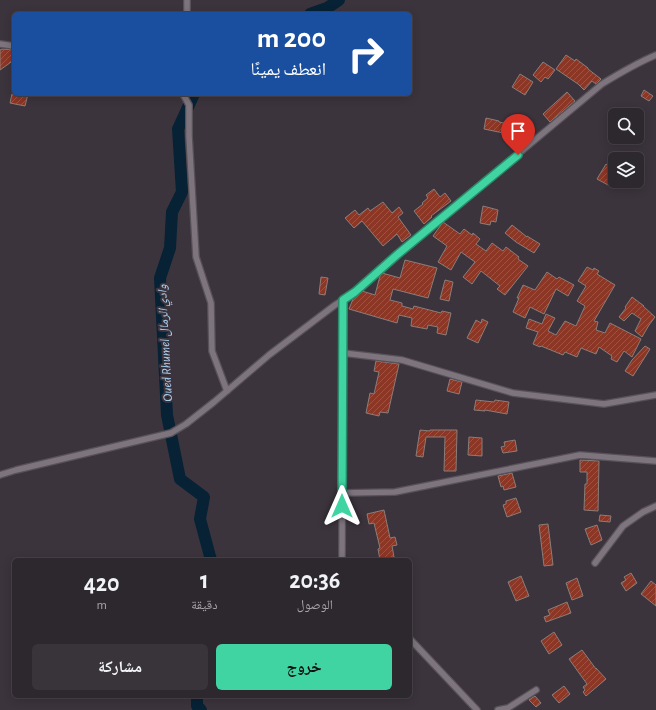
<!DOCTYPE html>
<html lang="ar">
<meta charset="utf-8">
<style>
:root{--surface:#2d272e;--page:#39333a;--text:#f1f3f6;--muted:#a7a5aa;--line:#48444a;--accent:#40d4a2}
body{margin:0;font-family:"Alegreya Sans","Noto Naskh Arabic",sans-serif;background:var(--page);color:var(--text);direction:rtl;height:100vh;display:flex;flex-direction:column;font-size:15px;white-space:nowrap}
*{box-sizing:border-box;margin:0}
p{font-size:13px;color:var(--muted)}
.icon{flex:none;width:22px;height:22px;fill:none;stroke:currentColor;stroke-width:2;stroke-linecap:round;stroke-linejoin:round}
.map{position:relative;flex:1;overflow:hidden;direction:ltr}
.sheet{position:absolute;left:12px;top:558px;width:400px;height:140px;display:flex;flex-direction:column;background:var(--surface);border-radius:6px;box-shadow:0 2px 10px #0003,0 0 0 1px var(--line);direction:rtl}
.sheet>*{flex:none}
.top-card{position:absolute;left:12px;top:12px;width:400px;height:84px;border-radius:6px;box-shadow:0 2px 10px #0003,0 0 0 1px var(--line);direction:rtl;background:#1a4fa0;color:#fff;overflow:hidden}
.tools{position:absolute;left:608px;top:108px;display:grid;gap:8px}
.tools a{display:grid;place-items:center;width:36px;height:36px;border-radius:6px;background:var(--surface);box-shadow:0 2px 10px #0003,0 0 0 1px var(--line);font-size:20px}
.pin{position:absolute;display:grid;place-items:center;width:34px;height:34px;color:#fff;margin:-41px -17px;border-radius:50% 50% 50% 0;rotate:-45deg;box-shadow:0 0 4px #0007}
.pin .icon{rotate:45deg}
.me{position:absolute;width:44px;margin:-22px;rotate:0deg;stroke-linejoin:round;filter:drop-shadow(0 0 3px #0008)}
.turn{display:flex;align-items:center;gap:14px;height:84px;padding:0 20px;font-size:18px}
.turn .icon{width:52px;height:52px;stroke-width:2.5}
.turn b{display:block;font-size:28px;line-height:34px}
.eta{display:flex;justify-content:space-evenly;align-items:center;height:68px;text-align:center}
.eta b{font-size:24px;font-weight:700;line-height:28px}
.button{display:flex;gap:8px;margin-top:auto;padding:8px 20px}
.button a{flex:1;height:46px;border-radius:6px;background:var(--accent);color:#111;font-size:16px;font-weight:700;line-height:46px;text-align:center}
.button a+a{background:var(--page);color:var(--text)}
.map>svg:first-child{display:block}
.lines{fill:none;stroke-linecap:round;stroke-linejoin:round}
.river{stroke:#072235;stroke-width:12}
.building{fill:url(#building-hatch);stroke:#8b7d79}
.minor-casing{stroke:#575158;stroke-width:8}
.minor{stroke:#7d747e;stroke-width:5.5}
.route-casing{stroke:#2a8a69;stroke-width:10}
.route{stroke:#40d4a2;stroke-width:7}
.labels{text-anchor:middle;stroke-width:4;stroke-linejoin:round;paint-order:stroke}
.water-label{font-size:13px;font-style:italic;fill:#a9cfef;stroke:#3c343d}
</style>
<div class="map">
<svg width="656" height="710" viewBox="0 0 656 710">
<defs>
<pattern id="building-hatch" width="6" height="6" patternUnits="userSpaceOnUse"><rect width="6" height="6" fill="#8c3625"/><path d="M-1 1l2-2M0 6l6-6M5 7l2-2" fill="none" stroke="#9c5345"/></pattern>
</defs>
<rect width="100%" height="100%" fill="#3c343d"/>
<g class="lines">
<!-- river -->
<g class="river">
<path d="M310,14L327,8L339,0"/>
<path d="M194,94L178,129L182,192L172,212L170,248L160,278L167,415L180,479L204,497L200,519L211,560"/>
<path d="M197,696V706L201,710"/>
</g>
</g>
<!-- building -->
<g class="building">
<path d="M2,49L14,50V60L0,70V50Z"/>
<path d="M566,55L575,61L576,59L588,68V69L601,79L596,84L592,81L584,90L578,84L556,69Z"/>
<path d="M543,62L555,70L548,79L545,77L541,82L533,75Z"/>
<path d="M520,74L533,82L525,95L512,87Z"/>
<path d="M644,90L653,96L649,101L641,96Z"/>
<path d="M567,92L575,101L550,122L543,114Z"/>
<path d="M12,94L16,95V94H28L25,106L10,103Z"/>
<path d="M486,118L499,121V122L523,127L533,131L530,139L526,142L517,138L518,136L484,129Z"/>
<path d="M606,164L615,170V173L608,185L597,179Z"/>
<path d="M434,189L440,197L445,193L451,201L431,216L432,217L424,224L414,211L423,204L422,203L428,198L426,195Z"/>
<path d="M383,202L392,213L399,207L403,213L398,217L411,235L402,242L397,234L383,246L362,221L354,228L345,218L355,210L359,215L368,208L370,211Z"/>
<path d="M483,206L498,210L496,222L491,221L490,225L480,223Z"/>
<path d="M443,222L460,234L464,229L472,235L473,233L480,239L476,244L486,251L492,243L503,251L506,247L519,257L518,259L528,266L505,295L497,289L500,286L481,271L472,284L463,277L475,262L461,252L451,270L438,262L447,246L433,236Z"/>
<path d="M512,225L527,237V236L540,244L534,253L516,242L505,233Z"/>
<path d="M405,260L437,268L428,298L393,289L390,300L402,303V306L413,309L414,306L441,313L442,311L451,313L446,335L437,333L438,327L428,325L427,329L411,326L412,318L399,315L397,323L349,309L353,299L362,291L375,295L380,276L382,273L400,278Z"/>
<path d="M587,267L593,270L594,268L599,271L597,274L615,285L594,321L598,322L596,330L605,333L610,323L641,339L632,357L624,351L617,362L611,359L612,356L599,347L596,354L581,348L577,357L565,352L563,355L541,346L540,347L533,344L538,332L526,328L529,319L542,324L546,314L555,318L548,331L556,335L565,321L576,326L585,306L577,301L586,286L578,281Z"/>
<path d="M547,272L557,279L559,277L574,285L568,296L556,289L544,314L530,307L525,318L513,312L519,298H517L523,285L535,290Z"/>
<path d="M321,277L328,278L325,295L319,294Z"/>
<path d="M445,280L453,282L449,301L440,299Z"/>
<path d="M632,297L644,306H643L655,317L649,325L642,337L635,331L641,319L632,313L624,321L619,317L626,308L625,307Z"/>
<path d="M482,319L488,322L478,343L467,338L476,320L481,323Z"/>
<path d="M645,346L650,349L633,376L625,371L632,360Z"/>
<path d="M376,361L399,364L388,413L380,412L379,416L366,413L370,393L374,394L379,372L374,371Z"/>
<path d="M450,379L462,382L459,394L447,391Z"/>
<path d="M476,400L494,402L495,400L509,402L507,414L485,410V411L474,410Z"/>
<path d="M420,430L430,431V430H457L456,471H444L445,437H426L423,457L416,456Z"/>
<path d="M469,437L482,438V456L468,455Z"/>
<path d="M515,440L517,451L503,453L501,447L505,446L504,442Z"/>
<path d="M580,460L599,461L598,511L584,510L585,484H587V472H580Z"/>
<path d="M512,473L516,487L504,490L503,486L501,487L498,476Z"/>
<path d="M516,498L521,512L507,517L503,505L506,504V501Z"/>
<path d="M384,510L390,538L395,537L397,545L392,546L394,557L380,560L378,549L380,548L374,523L369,524L367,514Z"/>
<path d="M600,515L611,516L610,522L599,521Z"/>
<path d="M548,524L553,565L544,566L539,525Z"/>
<path d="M597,525L602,540L591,545L585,529Z"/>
<path d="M631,573L637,583L626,591L621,583L626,580L624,577Z"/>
<path d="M521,576L529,596L516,601L508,582Z"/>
<path d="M577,578L583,596L572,600L566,583Z"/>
<path d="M651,581L656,585V606L641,594Z"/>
<path d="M567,602L571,613L546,622L544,617L550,615L548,610Z"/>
<path d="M554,632L562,645L549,654L541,641Z"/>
<path d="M582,650L596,669V668L606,679L586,696L583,692L585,690L583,687L587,684L569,659Z"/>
<path d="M564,686L570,694L559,703L552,695Z"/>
<path d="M535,696L541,703L536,707L529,700Z"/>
</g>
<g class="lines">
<!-- minor casing -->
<g class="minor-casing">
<g id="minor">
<path d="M187,0V14"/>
<path d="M0,44L14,46"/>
<path d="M183,94L189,105V136L196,257L211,303L212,351L227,391"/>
<path d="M343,353L402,360L513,393L604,404L656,395"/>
<path d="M0,475L16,470L171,433L186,424L214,402L269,355L335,305L355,292L398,254L602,84C620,73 637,63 656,55"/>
<path d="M342,493L395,492L580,455L656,461"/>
<path d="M342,560L343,300"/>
<path d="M595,563L623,526L643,512L656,506"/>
<path d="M410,639L477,710"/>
<path d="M498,710L508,708L536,690"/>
</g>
</g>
<!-- minor -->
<use href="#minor" class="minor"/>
</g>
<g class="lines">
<!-- route casing -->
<g class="route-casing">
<path id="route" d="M342,506L343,300L355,292L398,254L518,155"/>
</g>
<!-- route -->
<use href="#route" class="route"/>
</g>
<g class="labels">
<!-- water labels -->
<g class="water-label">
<text transform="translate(164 343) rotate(-93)" y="5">Oued Rhumel وادي الرمال</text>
</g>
</g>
</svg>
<div class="tools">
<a><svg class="icon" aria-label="search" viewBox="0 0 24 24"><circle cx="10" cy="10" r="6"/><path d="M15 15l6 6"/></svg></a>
<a><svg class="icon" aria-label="layers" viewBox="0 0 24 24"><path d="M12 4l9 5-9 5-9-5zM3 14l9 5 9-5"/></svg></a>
</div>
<div class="pin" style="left:518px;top:155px;background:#d93025"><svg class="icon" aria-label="arrive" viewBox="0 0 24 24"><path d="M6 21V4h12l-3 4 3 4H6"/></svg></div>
<svg class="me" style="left:342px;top:506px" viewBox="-20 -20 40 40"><path d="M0-17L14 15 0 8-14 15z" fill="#40d4a2" stroke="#fff" stroke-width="4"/></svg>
<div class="top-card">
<div class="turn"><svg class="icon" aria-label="right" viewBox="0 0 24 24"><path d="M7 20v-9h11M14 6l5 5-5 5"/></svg><div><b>200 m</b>انعطف يمينًا</div></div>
</div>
<section class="sheet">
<div class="eta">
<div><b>20:36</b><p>الوصول</p></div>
<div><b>1</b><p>دقيقة</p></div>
<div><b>420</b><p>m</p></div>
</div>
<div class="button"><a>خروج</a><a>مشاركة</a></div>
</section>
</div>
